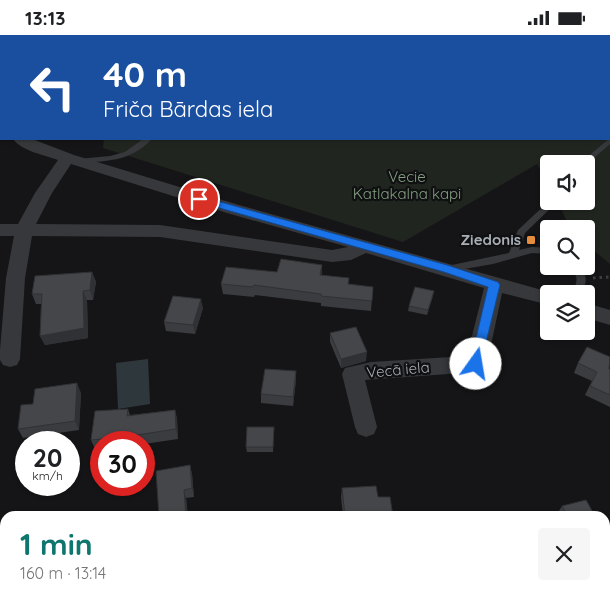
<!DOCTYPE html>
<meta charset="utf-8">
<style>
:root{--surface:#fff;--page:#f6f6f6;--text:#202124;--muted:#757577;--accent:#0f766e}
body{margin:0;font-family:Quicksand,sans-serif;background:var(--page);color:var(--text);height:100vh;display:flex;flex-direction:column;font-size:19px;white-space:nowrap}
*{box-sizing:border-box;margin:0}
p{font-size:16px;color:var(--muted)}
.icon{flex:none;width:28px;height:28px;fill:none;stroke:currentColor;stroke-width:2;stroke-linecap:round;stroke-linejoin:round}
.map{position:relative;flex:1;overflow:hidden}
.sheet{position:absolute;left:0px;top:476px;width:610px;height:96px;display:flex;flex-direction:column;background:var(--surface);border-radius:15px 15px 0 0;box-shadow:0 1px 4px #0004}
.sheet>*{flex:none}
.top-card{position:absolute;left:0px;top:0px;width:610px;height:105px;box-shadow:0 1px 4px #0004;background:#1a4fa0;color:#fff;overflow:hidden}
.buttons{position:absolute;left:540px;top:120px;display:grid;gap:10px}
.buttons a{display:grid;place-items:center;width:55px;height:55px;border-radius:5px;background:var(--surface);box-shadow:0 1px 4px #0004;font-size:25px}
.speed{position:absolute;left:15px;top:396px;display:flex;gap:10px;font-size:25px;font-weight:700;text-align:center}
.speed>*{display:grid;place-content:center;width:65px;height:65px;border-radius:50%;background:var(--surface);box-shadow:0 1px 4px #0004;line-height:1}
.speed small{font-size:12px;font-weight:400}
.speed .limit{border:8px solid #d22;background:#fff;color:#111}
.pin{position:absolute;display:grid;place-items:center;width:42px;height:42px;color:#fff;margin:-21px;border:2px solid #fff;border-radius:50%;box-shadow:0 1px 5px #0007}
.me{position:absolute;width:55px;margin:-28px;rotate:13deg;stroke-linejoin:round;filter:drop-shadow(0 0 4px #0008)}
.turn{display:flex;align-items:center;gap:18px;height:105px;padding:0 20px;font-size:22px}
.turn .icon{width:65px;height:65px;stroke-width:2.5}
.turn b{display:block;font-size:35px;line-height:42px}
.round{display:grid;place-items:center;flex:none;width:52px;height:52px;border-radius:5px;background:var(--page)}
.summary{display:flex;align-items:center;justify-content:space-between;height:85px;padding:0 20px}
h1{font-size:30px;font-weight:700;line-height:38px;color:var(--accent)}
.status{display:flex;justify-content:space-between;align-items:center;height:35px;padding:0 25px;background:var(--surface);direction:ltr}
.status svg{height:14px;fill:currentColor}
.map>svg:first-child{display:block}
.green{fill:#20261f}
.water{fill:#2e383c}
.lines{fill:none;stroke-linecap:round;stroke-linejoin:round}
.path{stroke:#3c3f42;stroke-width:3;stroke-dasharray:2.5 4;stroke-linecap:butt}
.lane{fill:#36383b;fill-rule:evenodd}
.street{fill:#36383b;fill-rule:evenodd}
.secondary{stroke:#45474b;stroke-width:28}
.wall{fill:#3a3c40}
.shaded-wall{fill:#303134}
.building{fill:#44464a;stroke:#303134}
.route{fill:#1a73e8;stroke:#114b97}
.poi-dot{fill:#e48d3f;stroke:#101012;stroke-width:2}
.labels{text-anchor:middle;stroke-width:4.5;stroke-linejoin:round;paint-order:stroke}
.park-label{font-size:15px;fill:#84a080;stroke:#101012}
.poi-label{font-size:15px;font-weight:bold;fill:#a8afb6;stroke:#101012;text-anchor:end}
.street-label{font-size:15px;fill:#a8afb6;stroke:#101012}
</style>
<div class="status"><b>13:13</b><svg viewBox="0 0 49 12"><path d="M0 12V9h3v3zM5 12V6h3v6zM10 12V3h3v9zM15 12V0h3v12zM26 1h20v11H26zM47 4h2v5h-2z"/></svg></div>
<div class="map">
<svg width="610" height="572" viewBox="0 0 610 572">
<rect width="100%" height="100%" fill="#151517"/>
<!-- green -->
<path class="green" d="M115,0H610V229L586,209V194H571L557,166H586V129H549V151L537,129L403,207L103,113L104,104H609V1Z"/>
<!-- water -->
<path class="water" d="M148,324L150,369L118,374L116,328Z"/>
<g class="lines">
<!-- path -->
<path class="path" d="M593,243L610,242"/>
<!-- lane -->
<g class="lane">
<rect x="112" y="0" width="6" height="1"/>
<path d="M610,103V109L586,130V129H579Z"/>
<path d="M143,104H152C130,127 107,126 77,128L73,126L77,124L110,121L125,117Z"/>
<path d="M549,166H558L525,198L519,215L532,212L549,213V219L532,218L493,229L447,237L444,236L442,234L447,231L509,218L518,195Z"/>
<path d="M569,231H580C588,241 587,248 581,259H570C579,246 579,243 569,231Z"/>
</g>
<!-- street -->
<g class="street">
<rect x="0" y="20" width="1" height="8"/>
<path d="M0,80L1,81V92L0,91Z"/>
<path d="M13,104H32L74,120L239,170L556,259H549V270L502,258L487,329L483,335L476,337L365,345L377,392L374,399L366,402L358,399L355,392L342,339L345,333L371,327L467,321L484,253L366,218L351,225L332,227L160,202L32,201L25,243L20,324L17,330L10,332L3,330L0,325V315L6,243L14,201H0V189H18L35,158L58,125C44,120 22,116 13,104ZM71,129L227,178L348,212L332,215L160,190L36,189L52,158Z"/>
<path d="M586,268L610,275V290L586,283Z"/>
<path d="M111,568H137L139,572H111Z"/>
</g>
<!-- secondary -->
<g class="secondary">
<path d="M56,1L57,0"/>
<path d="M0,51L1,50"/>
</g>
</g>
<!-- wall -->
<g class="wall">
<path d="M92,237L96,247L93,265H87L88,303L45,310L40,301L41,269H36L32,259Z"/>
<path d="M322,241L349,243L348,249L373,252L371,276L321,271V268L255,260L254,262L223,259L221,249Z"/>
<path d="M433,261L427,280L408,276L409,271Z"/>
<path d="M203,273L195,299L166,296L164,287Z"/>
<path d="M330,298L366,326L341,333L330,307Z"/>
<path d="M578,328L610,335V372L585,360L592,346L574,338Z"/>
<path d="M296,336V345L293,371L261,368V359Z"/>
<path d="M81,358L79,395L23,403L18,394L33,369Z"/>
<path d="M128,374L130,380L175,375L177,384L178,404L144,409V408H101V413L95,414L91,405Z"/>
<path d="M274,392L273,417H247L246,412Z"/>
<path d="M190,430L192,439L194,462L186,463L188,481H159Z"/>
<path d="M342,453L378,462L393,481H343L341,462Z"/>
<path d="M562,471L595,481H559L557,479Z"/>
<path d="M388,568H416L414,572H399Z"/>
</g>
<!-- shaded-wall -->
<g class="shaded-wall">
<path d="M322,230V239L319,250L320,240Z"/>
<path d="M92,237L96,247L93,265L90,255Z"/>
<path d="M83,256L87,265L88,303L45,310L40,301Z"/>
<path d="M201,264L203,273L195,299L193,290Z"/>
<path d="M367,317L366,326L341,333V324Z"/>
<path d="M296,336V345L293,371V362Z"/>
<path d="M77,348L81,358L79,395L75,386Z"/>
<path d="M175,375L177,384L178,404L176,394Z"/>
<path d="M190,430L192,439L194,462L192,453Z"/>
<path d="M184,455L186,463L188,481H186Z"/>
</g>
<!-- building -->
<g class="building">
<path d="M281,224L322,230L320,240L349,243L348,249L373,252L372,266L321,261V259L254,250L253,252L221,249L226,232L277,237Z"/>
<path d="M92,237L90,255L83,256L84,293L40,301L42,259H32L35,241Z"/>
<path d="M415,252L434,256L428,275L409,271Z"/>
<path d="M173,261L201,264L193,290L164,287Z"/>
<path d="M356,292L367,317L341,324L330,298Z"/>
<path d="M587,312L610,322L609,334L610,335V360L590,351L597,337L578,328Z"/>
<path d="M265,334L296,336L293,362L261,359Z"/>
<path d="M77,348L75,386L18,394L21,370L33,369L35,354Z"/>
<path d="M128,374L127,381L175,375L176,394L124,402L91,405L95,376Z"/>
<path d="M247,392H274L273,412H246Z"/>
<path d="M190,430L192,453L184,455L186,481H166L165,480L159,481L156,436Z"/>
<path d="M376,451L378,462H390L393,481H345L342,453Z"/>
<path d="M586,465L595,481H568L562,471Z"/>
<path d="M408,568H416L415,570Z"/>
</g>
<!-- route -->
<path class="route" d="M199,161L447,230L498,247L500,250L480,332H472L470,329L488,252L444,237L195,166L194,164Z"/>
<!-- markers -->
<rect class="poi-dot" x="526" y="200" width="10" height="10" rx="2.5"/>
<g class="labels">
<!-- park labels -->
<g class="park-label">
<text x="407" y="147">Vecie<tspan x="407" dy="17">Katlakalna kapi</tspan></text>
</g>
<!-- poi labels -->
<g class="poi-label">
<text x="521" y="210">Ziedonis</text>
</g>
<!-- street labels -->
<g class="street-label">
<text transform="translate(398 335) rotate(-5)" y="5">Vecā iela</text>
</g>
</g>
</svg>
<div class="buttons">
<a><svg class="icon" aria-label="sound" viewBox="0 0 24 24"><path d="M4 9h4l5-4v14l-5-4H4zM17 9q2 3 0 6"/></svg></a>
<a><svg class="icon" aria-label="search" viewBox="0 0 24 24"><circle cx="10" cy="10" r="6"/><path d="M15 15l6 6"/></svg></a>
<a><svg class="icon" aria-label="layers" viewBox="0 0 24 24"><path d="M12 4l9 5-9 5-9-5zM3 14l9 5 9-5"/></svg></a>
</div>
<div class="speed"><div>20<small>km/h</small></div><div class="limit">30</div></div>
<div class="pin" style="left:199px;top:164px;background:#d93025"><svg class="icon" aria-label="arrive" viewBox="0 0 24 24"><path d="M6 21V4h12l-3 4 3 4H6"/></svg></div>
<svg class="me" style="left:476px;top:329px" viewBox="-20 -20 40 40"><circle r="19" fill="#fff"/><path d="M0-13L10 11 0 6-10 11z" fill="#1a73e8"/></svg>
<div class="top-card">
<div class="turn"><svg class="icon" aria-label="left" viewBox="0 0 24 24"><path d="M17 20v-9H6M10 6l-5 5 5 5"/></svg><div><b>40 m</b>Friča Bārdas iela</div></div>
</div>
<section class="sheet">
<div class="summary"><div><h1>1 min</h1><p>160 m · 13:14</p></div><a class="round"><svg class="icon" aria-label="close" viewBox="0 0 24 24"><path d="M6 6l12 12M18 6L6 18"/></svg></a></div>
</section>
</div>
